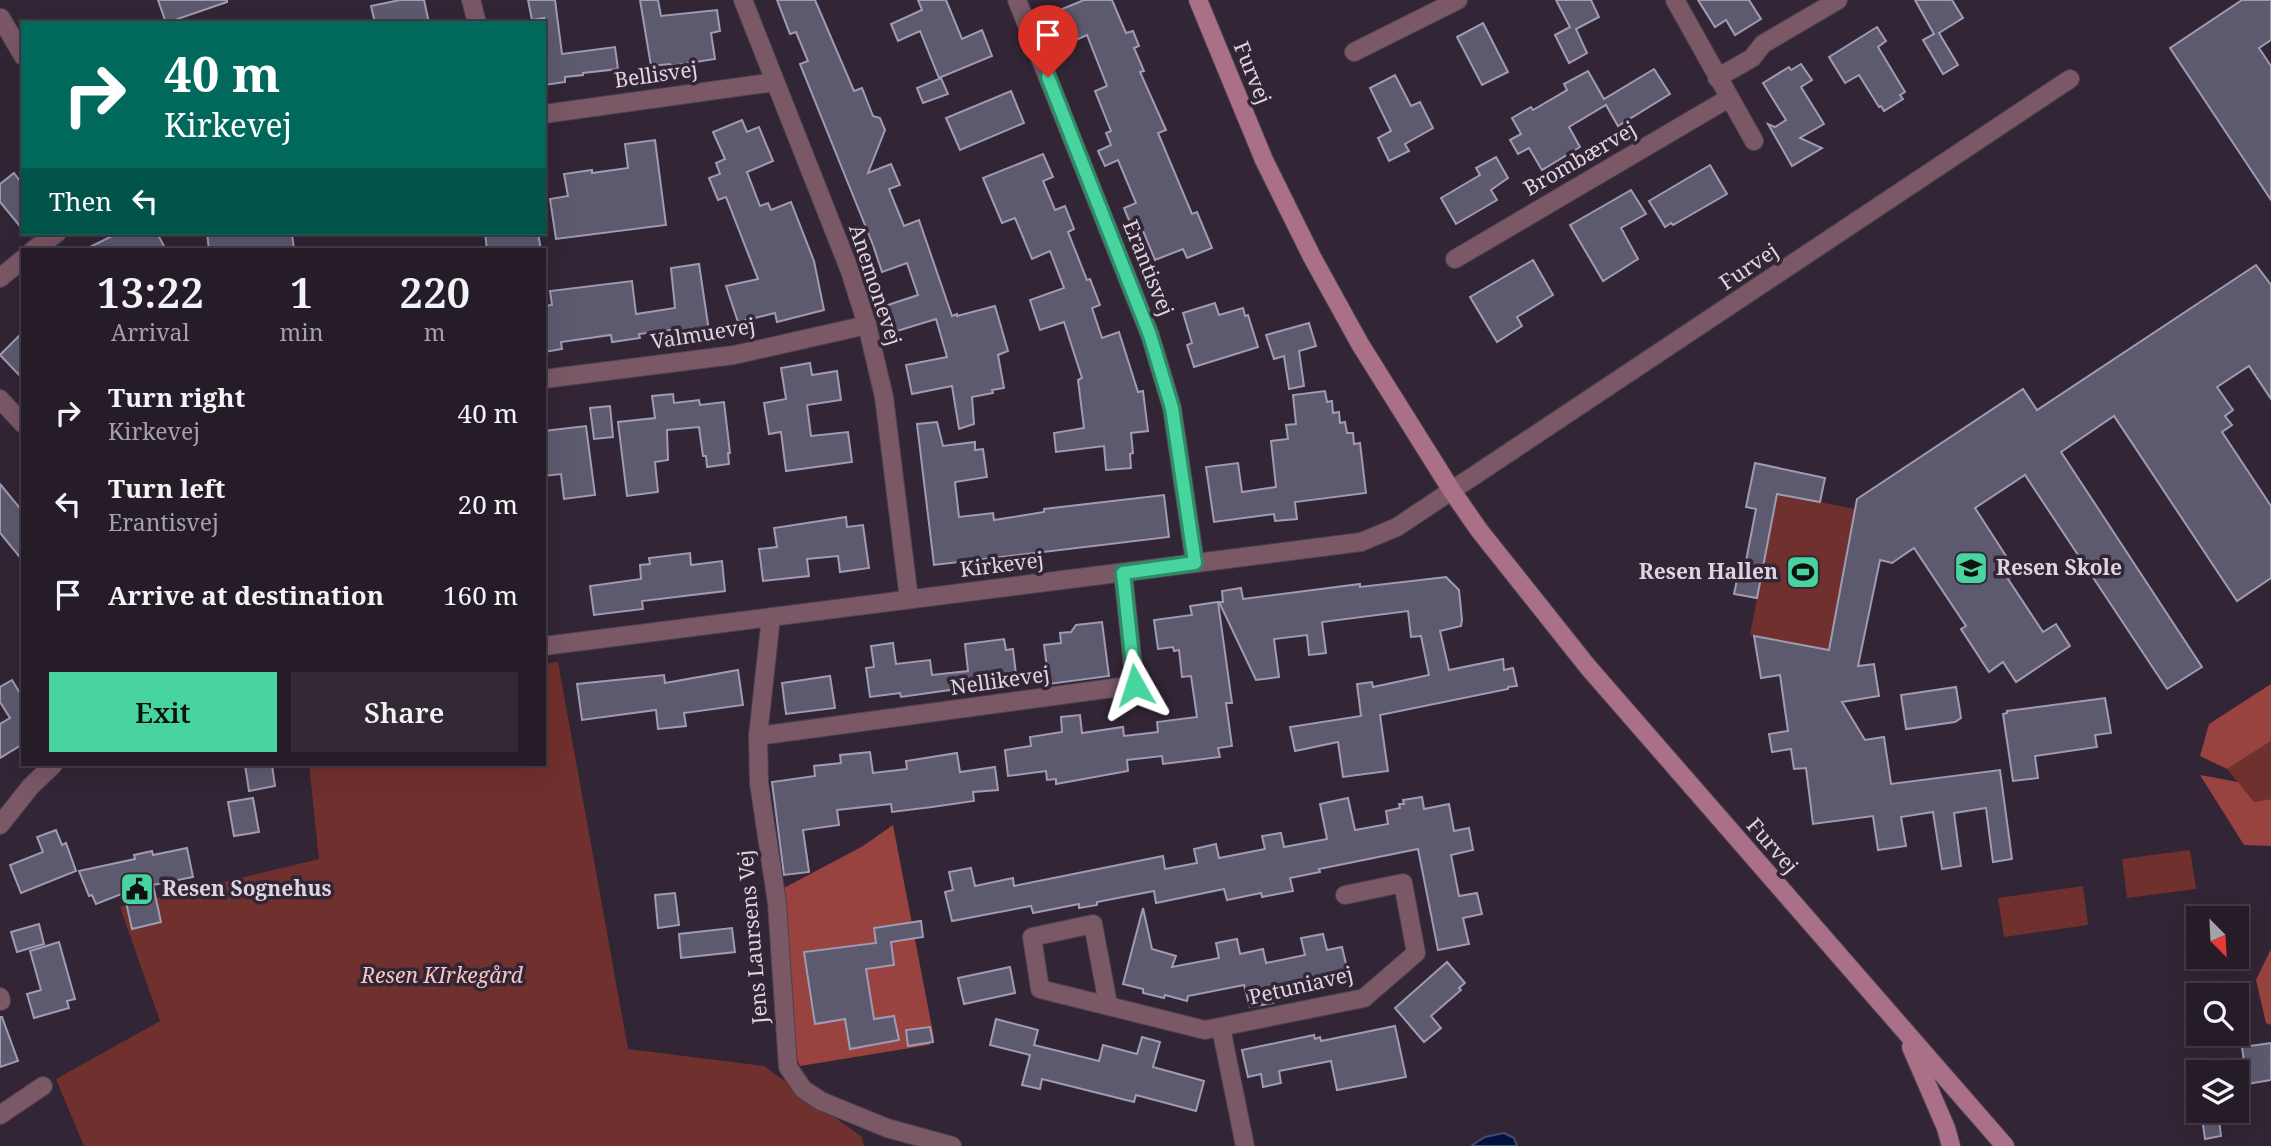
<!DOCTYPE html>
<meta charset="utf-8">
<style>
:root{--surface:#261c28;--page:#322934;--text:#f1f3f6;--muted:#a4a1a8;--line:#423a45;--accent:#47d49e}
body{margin:0;font-family:"Noto Serif",serif;background:var(--page);color:var(--text);height:100vh;display:flex;flex-direction:column;font-size:26px;white-space:nowrap}
*{box-sizing:border-box;margin:0}
p{font-size:23px;color:var(--muted)}
.icon{flex:none;width:38px;height:38px;fill:none;stroke:currentColor;stroke-width:2;stroke-linecap:round;stroke-linejoin:round}
.map{position:relative;flex:1;overflow:hidden}
.details{position:absolute;left:21px;top:248px;width:525px;height:518px;display:flex;flex-direction:column;background:var(--surface);border-radius:0px;box-shadow:0 7px 28px #0002,0 0 0 2px var(--line)}
.details>*{flex:none}
.top-card{position:absolute;left:21px;top:21px;width:525px;height:214px;border-radius:0px;box-shadow:0 7px 28px #0002,0 0 0 2px var(--line);background:#00695c;color:#fff;overflow:hidden}
.needle{width:46px;rotate:156deg}
.buttons{position:absolute;left:2186px;top:906px;display:grid;gap:14px}
.buttons a{display:grid;place-items:center;width:63px;height:63px;border-radius:0px;background:var(--surface);box-shadow:0 7px 28px #0002,0 0 0 2px var(--line);font-size:35px}
.pin{position:absolute;display:grid;place-items:center;width:60px;height:60px;color:#fff;margin:-72px -30px;border-radius:50% 50% 50% 0;rotate:-45deg;box-shadow:0 0 7px #0007}
.pin .icon{rotate:45deg}
.me{position:absolute;width:77px;margin:-38px;rotate:354deg;stroke-linejoin:round;filter:drop-shadow(0 0 5px #0008)}
.turn{display:flex;align-items:center;gap:24px;height:147px;padding:0 28px;font-size:32px}
.turn .icon{width:91px;height:91px;stroke-width:2.5}
.turn b{display:block;font-size:49px;line-height:60px}
.then{display:flex;align-items:center;height:66px;padding:0 28px;background:#0003;gap:14px;font-size:26px}
.eta{display:flex;justify-content:space-evenly;align-items:center;height:119px;text-align:center}
.eta b{font-size:42px;font-weight:600;line-height:49px}
.cta{display:flex;gap:14px;margin-top:auto;padding:14px 28px}
.cta a{flex:1;height:80px;border-radius:0px;background:var(--accent);color:#111;font-size:28px;font-weight:600;line-height:80px;text-align:center}
.cta a+a{background:var(--page);color:var(--text)}
ul{padding:0;list-style:none}
li{display:flex;align-items:center;gap:21px;height:91px;padding:0 28px}
li div{flex:1}
li b{display:block;font-size:26px}
li em{font-style:normal}
.map>svg:first-child{display:block}
.green{fill:#70302d}
.forest{fill:#98433f}
.water{fill:#00123f;stroke:#434c6f;stroke-width:2}
.building{fill:#5d5a70;stroke:#9e9bb3;stroke-width:2}
.lines{fill:none;stroke-linecap:round;stroke-linejoin:round}
.minor-casing{stroke:#4e4150;stroke-width:20}
.secondary-casing{stroke:#4e4150;stroke-width:20}
.minor{stroke:#7b5866;stroke-width:18}
.secondary{stroke:#a97087;stroke-width:18}
.route-casing{stroke:#2e8a67;stroke-width:18}
.route{stroke:#47d49e;stroke-width:12}
.labels{text-anchor:middle;stroke-width:7;stroke-linejoin:round;paint-order:stroke}
.street-label{font-size:21px;fill:#ded5e0;stroke:#322535}
.poi-label{font-size:21px;font-weight:bold;fill:#ded5e0;stroke:#322535;text-anchor:start}
.park-label{font-size:21px;font-style:italic;fill:#f8c6c1;stroke:#322535}
</style>
<div class="map">
<svg width="2271" height="1146" viewBox="0 0 2271 1146">
<rect width="100%" height="100%" fill="#322535"/>
<!-- green -->
<g class="green">
<path d="M1777,494L1855,509L1829,650L1750,635Z"/>
<path d="M558,662L628,1049L764,1066L862,1137L864,1146H84L56,1079L160,1021L120,907L319,859L309,765H544V664Z"/>
<path d="M2271,741V799L2254,802L2227,769Z"/>
<path d="M2190,850L2196,889L2127,898L2122,859Z"/>
<path d="M2083,886L2088,925L2004,937L1998,898Z"/>
</g>
<!-- forest -->
<g class="forest">
<path d="M2271,684V741L2227,769L2200,756L2209,724Z"/>
<path d="M2200,775L2238,782L2254,802L2271,799V846L2244,845Z"/>
<path d="M893,825L934,1038L929,1045L800,1066L796,1057L782,889L863,846Z"/>
<path d="M2271,949V1025L2266,1023L2256,980Z"/>
</g>
<!-- water -->
<path class="water" d="M1504,1133L1514,1138L1517,1146H1471L1485,1137Z"/>
<!-- building -->
<g class="building">
<path d="M158,0H227V2L166,23Z"/>
<path d="M400,0H424L429,23H375L371,6Z"/>
<path d="M528,0H555L562,54L615,47L618,69L583,73V75L565,77V82L544,85V18L532,20Z"/>
<path d="M640,0H658L661,16L717,10L720,31L711,33L715,59L671,66L670,64L651,66Z"/>
<path d="M777,0H815L854,91L862,88L873,116L880,118L885,130L868,173L891,164L900,185L889,189L904,226L919,220L952,316L957,314V316L995,306L1008,351L998,355L1004,388L992,390L993,393L972,397L974,424L959,429L952,386L912,394L906,365L947,357L936,319L897,331L888,305L918,295L907,263L882,272L873,245L800,64L808,61L796,32L790,34Z"/>
<path d="M918,0H946L962,39L982,30L992,56L939,78L920,31L898,41L891,24L922,10Z"/>
<path d="M1084,0H1112L1126,33L1133,31L1139,46L1134,48L1144,71L1140,72L1166,130L1158,133L1192,214L1197,212L1212,248L1187,258L1183,249L1155,260L1141,226L1133,230L1124,208L1136,203L1118,160L1105,166L1098,151L1111,145L1106,133L1111,131L1095,91L1107,86L1087,35L1076,40L1062,9Z"/>
<path d="M1556,0H1591L1599,17L1576,29L1587,53L1569,63L1555,35L1570,27Z"/>
<path d="M1698,0H1749L1761,19L1735,35L1726,20L1715,27Z"/>
<path d="M1915,0H1952L1963,18L1939,33L1958,65L1943,74L1923,40L1934,34Z"/>
<path d="M2242,0H2271V40L2259,48L2271,66V200L2170,48Z"/>
<path d="M1483,23L1508,72L1482,85L1457,37Z"/>
<path d="M1877,27L1886,41L1878,47L1905,92L1900,95L1903,99L1884,111L1881,106L1879,107L1859,75L1845,83L1829,57Z"/>
<path d="M1801,64L1812,80L1801,87L1824,124L1800,138L1822,148L1792,166L1768,124L1775,127L1786,120L1763,83L1789,67L1791,70Z"/>
<path d="M1654,69L1670,94L1618,126L1606,105L1569,127L1580,147L1542,170L1529,148L1518,154L1510,140L1521,134L1512,118L1531,107L1533,110L1567,90L1564,84L1588,71L1604,99Z"/>
<path d="M1395,75L1411,106L1420,102L1433,128L1405,144L1409,151L1389,161L1378,138L1391,131L1370,88Z"/>
<path d="M941,78L948,94L923,103L917,88Z"/>
<path d="M1011,91L1024,123L960,150L946,118Z"/>
<path d="M742,120L747,132L759,127L773,161L747,172L760,206L768,203L771,210L791,202L814,261L824,310L777,322L775,313L738,322L726,286L758,279L726,197L718,200L709,178L720,174L716,163L725,159L713,132Z"/>
<path d="M655,140L666,225L556,239L550,199L568,196L564,174L592,170V173L628,168L625,144Z"/>
<path d="M1043,154L1053,177L1043,181L1055,210L1065,206L1074,229L1068,232L1087,280L1090,279L1100,305L1092,308L1102,338L1119,332L1138,392L1143,391L1148,431L1131,433L1133,453L1130,454L1131,468L1106,470L1104,446L1056,452L1054,433L1084,428L1078,380L1082,378L1064,322L1040,330L1030,300L1064,288L1050,251L1032,259L1015,218L1002,223L983,178Z"/>
<path d="M1496,157L1508,178L1491,190L1497,200L1456,224L1441,198L1480,175L1476,168Z"/>
<path d="M1710,165L1727,194L1673,225L1671,223L1665,227L1649,201Z"/>
<path d="M14,173L23,185V230L0,202V184Z"/>
<path d="M1631,190L1646,214L1621,228L1638,259L1603,281L1570,225Z"/>
<path d="M118,233H157L166,250H84Z"/>
<path d="M207,233H292L294,250H209Z"/>
<path d="M485,233H538L541,250H487Z"/>
<path d="M1533,260L1553,295L1517,317L1522,326L1497,342L1470,297Z"/>
<path d="M699,264L709,331L679,336L678,329L639,334L640,338L612,342L611,335L561,342L562,349L544,352V306L552,305L550,291L632,281L636,314L675,308L671,268Z"/>
<path d="M2256,265L2271,285V399L2249,366L2217,387L2233,410L2225,416L2232,425L2222,432L2271,506V578L2237,601L2114,416L2061,452L2202,667L2167,689L2025,475L1975,508L2017,573L2008,579L2043,632L2056,624L2070,646L2016,682L2003,662L1989,672L1961,629L1966,626L1914,548L1892,563L1880,560L1858,666L1874,664L1879,696L1842,702L1865,740L1884,737L1891,784L2000,770L2012,859L1993,862L1986,808L1954,813L1961,866L1942,869L1933,812L1901,817L1906,846L1878,850L1873,816L1813,824L1806,768L1794,769L1791,749L1772,752L1769,734L1788,731L1780,675L1761,678L1754,636L1829,650L1857,499L2023,389L2037,410Z"/>
<path d="M1215,303L1219,315L1243,308L1245,316L1248,315L1258,347L1194,367L1187,345L1192,343L1183,313Z"/>
<path d="M1309,323L1316,346L1299,351L1304,386L1289,389L1284,356L1274,359L1266,335Z"/>
<path d="M23,332V379L0,355Z"/>
<path d="M810,363L812,375L837,371L841,400L807,405L811,436L848,432L852,462L786,471L781,432L769,434L764,403L786,399L781,368Z"/>
<path d="M1325,391L1327,402L1332,401L1333,413L1339,412L1340,423L1345,422L1347,433H1353L1354,444L1360,443L1366,493L1295,502L1297,519L1275,521L1274,514L1214,522L1206,467L1238,463L1242,492L1276,487L1271,441L1288,439L1286,425L1296,424L1293,395Z"/>
<path d="M673,394L674,403L699,400L700,405L724,402L730,453H728L729,464L707,467L706,456H703L699,427L667,430L668,460L655,462L658,492L627,496L618,422L655,418L652,396Z"/>
<path d="M610,406L613,437L594,439L590,408Z"/>
<path d="M937,422L943,446L975,442V450L983,449L987,477L955,482L959,517L993,513L994,520L1044,512V509L1164,495L1169,537L934,565L917,424Z"/>
<path d="M586,426L595,495L564,499L561,474L544,476V431Z"/>
<path d="M1755,463L1825,478L1820,502L1777,494L1757,598L1734,594L1741,560L1746,561L1756,509L1746,507Z"/>
<path d="M0,484L23,512V561L0,533Z"/>
<path d="M846,517L847,527L863,525L869,568L840,572L838,556L807,559L809,576L763,581L759,549L777,547L774,528Z"/>
<path d="M690,553L691,565L722,561L725,591L642,601L643,609L594,615L590,586L641,579L640,565L650,564L649,558Z"/>
<path d="M1446,577L1459,590L1462,620L1461,626L1440,631L1449,670L1503,659L1504,670L1513,668L1517,686L1508,687V689L1380,715L1388,771L1343,777L1338,742L1295,751L1290,727L1361,716L1357,684L1372,682L1373,687L1429,675L1421,636L1411,637L1408,611L1322,622L1326,653L1309,655L1307,635L1274,639L1279,677L1256,680L1219,602H1223L1222,591L1241,588L1243,599L1360,584V587Z"/>
<path d="M1218,602L1232,703H1226L1232,746L1218,748L1220,757L1163,764L1162,756L1127,760L1128,771L1056,784V779L1047,780L1046,771L1008,776L1005,750L1031,746L1030,737L1062,732L1061,717L1080,715L1082,733L1123,727L1124,736L1158,732L1157,722L1197,717L1191,676L1182,677L1179,650L1174,651L1173,647L1158,649L1154,620L1192,615L1190,606Z"/>
<path d="M1102,622L1109,676L1049,684L1044,645L1061,643L1060,633L1071,632L1076,625Z"/>
<path d="M1004,639L1006,650L1013,649L1017,683L967,689L968,693L950,695V690L901,697L900,693L870,697L866,668L874,667L871,646L893,643L896,664L930,660L932,675L968,671L965,644Z"/>
<path d="M738,670L743,705L684,713L686,726L658,729L656,710L582,720L577,684L664,675L665,683Z"/>
<path d="M830,676L835,708L786,714L782,683Z"/>
<path d="M12,680L23,698V744L0,758V724L10,718L0,702V687Z"/>
<path d="M1956,687L1961,718L1955,722L1906,729L1901,695Z"/>
<path d="M2105,698L2111,733L2095,735L2097,747L2035,756L2038,778L2013,781L2003,714L2007,713V711Z"/>
<path d="M870,752L873,773L907,769L906,761L957,753L960,772L995,767L998,790L973,792L974,801L932,807L892,812L891,804L837,810L839,825L803,830L809,872L784,875L772,782L815,776L814,766L841,763L840,755Z"/>
<path d="M245,765H272L275,786L249,791Z"/>
<path d="M1422,797L1424,809L1449,804L1454,831L1469,828L1473,850L1451,855L1459,896L1477,893L1482,914L1463,918L1469,944L1438,950L1418,849L1319,869L1320,872L1290,878L1293,891L1262,897L1261,893L1227,900L1224,889L1156,903L1154,891L1097,902V905L1079,908V904L1033,913L1031,906L952,921L945,892L953,890L949,872L971,868L975,886L1013,878L1014,886L1163,856L1165,869L1197,863L1194,849L1216,844L1219,858L1265,849L1262,836L1281,833L1284,847L1327,839L1320,804L1348,798L1355,830L1388,824L1386,811L1400,808L1399,804H1404L1403,800Z"/>
<path d="M253,798L259,832L234,836L228,802Z"/>
<path d="M56,830L62,845L66,843L76,871L21,893L10,865L43,852L37,837Z"/>
<path d="M187,848L193,877L153,885L161,922L132,929L124,893L96,904L92,895L89,896L79,871L135,859L134,855L152,851L153,855Z"/>
<path d="M675,893L679,925L658,928L655,895Z"/>
<path d="M1143,908L1152,949L1176,956L1172,967L1219,958L1216,943L1237,939L1240,954L1263,949L1266,963L1305,955L1301,938L1323,934L1327,950L1342,947L1349,977L1273,993V1003L1250,1007L1244,985L1188,996L1187,1001L1165,995L1164,998L1143,993V989L1123,984Z"/>
<path d="M921,921L923,937L891,942L894,965L866,969L874,1019L894,1016L899,1040L850,1049L845,1019L815,1024L804,952L876,943L874,928Z"/>
<path d="M39,924L44,944L17,952L11,932Z"/>
<path d="M732,928L735,952L681,958L679,934Z"/>
<path d="M59,942L75,999L67,1001L69,1008L34,1018L27,994L41,990L30,951Z"/>
<path d="M1447,962L1465,983L1459,988L1461,990L1431,1016L1441,1028L1424,1042L1395,1008Z"/>
<path d="M1010,967L1015,993L964,1004L958,978Z"/>
<path d="M0,1017H2L18,1061L0,1067Z"/>
<path d="M996,1019L1038,1030L1034,1045L1099,1061L1103,1045L1137,1054L1142,1037L1160,1042L1153,1067L1204,1081L1196,1111L1136,1095L1134,1102L1042,1079L1040,1089L1022,1085L1030,1055L990,1045Z"/>
<path d="M1395,1026L1406,1077L1337,1090L1331,1061L1279,1071L1281,1083L1263,1087L1261,1074L1248,1077L1242,1050L1314,1035L1315,1039L1320,1037L1321,1041Z"/>
<path d="M930,1027L933,1042L908,1046L906,1030Z"/>
<path d="M2271,1043V1080L2247,1084L2242,1047Z"/>
<path d="M2201,1111H2218L2221,1136L2205,1139Z"/>
</g>
<g class="lines">
<!-- minor casing -->
<g class="minor-casing">
<g id="minor">
<path d="M471,0L477,23"/>
<path d="M743,0L850,271L867,325L884,397L909,599"/>
<path d="M1017,0L1150,335L1172,408L1195,563"/>
<path d="M1675,0L1754,141"/>
<path d="M1,18L23,56"/>
<path d="M1354,52L1458,0"/>
<path d="M1717,78L1752,58L1763,44L1838,0"/>
<path d="M544,114L775,82"/>
<path d="M33,250L57,233"/>
<path d="M1455,259L1729,98"/>
<path d="M0,278L23,259"/>
<path d="M544,379L734,355L867,325"/>
<path d="M0,399L23,424"/>
<path d="M771,617L758,736L759,783L777,903L788,1067L803,1089L821,1101L887,1128L952,1146"/>
<path d="M544,646L1361,542L1397,527L2070,79"/>
<path d="M758,736L1135,685L1123,573"/>
<path d="M0,825L31,786L53,765"/>
<path d="M0,997L1,1001"/>
<path d="M1108,1004L1093,924L1032,937L1040,989L1205,1030L1364,998L1416,953L1403,883L1345,895"/>
<path d="M1221,1028L1245,1146"/>
<path d="M0,1115L43,1086"/>
</g>
</g>
<!-- secondary casing -->
<g class="secondary-casing">
<g id="secondary">
<path d="M1198,0L1264,160L1312,257L1360,344L1452,491L1479,530L1588,667L2005,1146"/>
<path d="M1911,1047L1946,1128L1951,1146"/>
</g>
</g>
<!-- minor -->
<use href="#minor" class="minor"/>
<!-- secondary -->
<use href="#secondary" class="secondary"/>
</g>
<g class="lines">
<!-- route casing -->
<g class="route-casing">
<path id="route" d="M1048,77L1150,335L1172,408L1195,563L1123,573L1135,685"/>
</g>
<!-- route -->
<use href="#route" class="route"/>
</g>
<!-- icons -->
<defs>
<g id="school-square" transform="scale(1.75)"><rect x="-9" y="-9" width="18" height="18" rx="4" fill="#47d49e" stroke="#322535"/><path d="M0-5L7-2L0 1L-7-2ZM-4 1L0 2.5L4 1V4Q0 6-4 4Z" fill="#111"/></g>
<g id="stadium-square" transform="scale(1.75)"><rect x="-9" y="-9" width="18" height="18" rx="4" fill="#47d49e" stroke="#322535"/><path d="M0-5a6.5 5 0 1 0 0 10a6.5 5 0 1 0 0-10ZM-3.5-1.8h7v3.6h-7Z" fill="#111"/></g>
<g id="civic-square" transform="scale(1.75)"><rect x="-9" y="-9" width="18" height="18" rx="4" fill="#47d49e" stroke="#322535"/><path d="M-.6-6.5H3V-4.5H.6V-3L4-1V1h2V6H-6V1h2V-1L-.6-3ZM-1.2 2.5V6h2.4V2.5Z" fill="#111"/></g>
</defs>
<g fill-rule="evenodd">
<use href="#school-square" x="1971" y="568"/>
<use href="#stadium-square" x="1803" y="572"/>
<use href="#civic-square" x="137" y="889"/>
</g>
<g class="labels">
<!-- street labels -->
<g class="street-label">
<text transform="translate(1252 73) rotate(68)" y="7">Furvej</text>
<text transform="translate(656 75) rotate(-8)" y="7">Bellisvej</text>
<text transform="translate(1580 159) rotate(-30)" y="7">Brombærvej</text>
<text transform="translate(1749 267) rotate(-34)" y="7">Furvej</text>
<text transform="translate(1148 268) rotate(68)" y="7">Erantisvej</text>
<text transform="translate(875 285) rotate(72)" y="7">Anemonevej</text>
<text transform="translate(703 334) rotate(-9)" y="7">Valmuevej</text>
<text transform="translate(1002 565) rotate(-7)" y="7">Kirkevej</text>
<text transform="translate(1000 681) rotate(-8)" y="7">Nellikevej</text>
<text transform="translate(1772 846) rotate(49)" y="7">Furvej</text>
<text transform="translate(753 937) rotate(-95)" y="7">Jens Laursens Vej</text>
<text transform="translate(1301 986) rotate(-13)" y="7">Petuniavej</text>
</g>
<!-- poi labels -->
<g class="poi-label">
<text x="1996" y="575">Resen Skole</text>
<text x="1778" y="579" text-anchor="end">Resen Hallen</text>
<text x="162" y="896">Resen Sognehus</text>
</g>
<!-- park labels -->
<g class="park-label">
<text x="442" y="983">Resen KIrkegård</text>
</g>
</g>
</svg>
<div class="buttons">
<a><svg class="needle" viewBox="-14 -14 28 28"><path d="M0-13l5 13h-10z" fill="#e53935"/><path d="M0 13l5-13h-10z" fill="#a4a1a8"/></svg></a>
<a><svg class="icon" aria-label="search" viewBox="0 0 24 24"><circle cx="10" cy="10" r="6"/><path d="M15 15l6 6"/></svg></a>
<a><svg class="icon" aria-label="layers" viewBox="0 0 24 24"><path d="M12 4l9 5-9 5-9-5zM3 14l9 5 9-5"/></svg></a>
</div>
<div class="pin" style="left:1048px;top:77px;background:#d93025"><svg class="icon" aria-label="arrive" viewBox="0 0 24 24"><path d="M6 21V4h12l-3 4 3 4H6"/></svg></div>
<svg class="me" style="left:1135px;top:685px" viewBox="-20 -20 40 40"><path d="M0-17L14 15 0 8-14 15z" fill="#47d49e" stroke="#fff" stroke-width="4"/></svg>
<div class="top-card">
<div class="turn"><svg class="icon" aria-label="right" viewBox="0 0 24 24"><path d="M7 20v-9h11M14 6l5 5-5 5"/></svg><div><b>40 m</b>Kirkevej</div></div>
<div class="then">Then<svg class="icon" aria-label="left" viewBox="0 0 24 24"><path d="M17 20v-9H6M10 6l-5 5 5 5"/></svg></div>
</div>
<section class="details">
<div class="eta">
<div><b>13:22</b><p>Arrival</p></div>
<div><b>1</b><p>min</p></div>
<div><b>220</b><p>m</p></div>
</div>
<ul>
<li><svg class="icon" aria-label="right" viewBox="0 0 24 24"><path d="M7 20v-9h11M14 6l5 5-5 5"/></svg><div><b>Turn right</b><p>Kirkevej</p></div><em>40 m</em></li>
<li><svg class="icon" aria-label="left" viewBox="0 0 24 24"><path d="M17 20v-9H6M10 6l-5 5 5 5"/></svg><div><b>Turn left</b><p>Erantisvej</p></div><em>20 m</em></li>
<li><svg class="icon" aria-label="arrive" viewBox="0 0 24 24"><path d="M6 21V4h12l-3 4 3 4H6"/></svg><div><b>Arrive at destination</b></div><em>160 m</em></li>
</ul>
<div class="cta"><a>Exit</a><a>Share</a></div>
</section>
</div>
